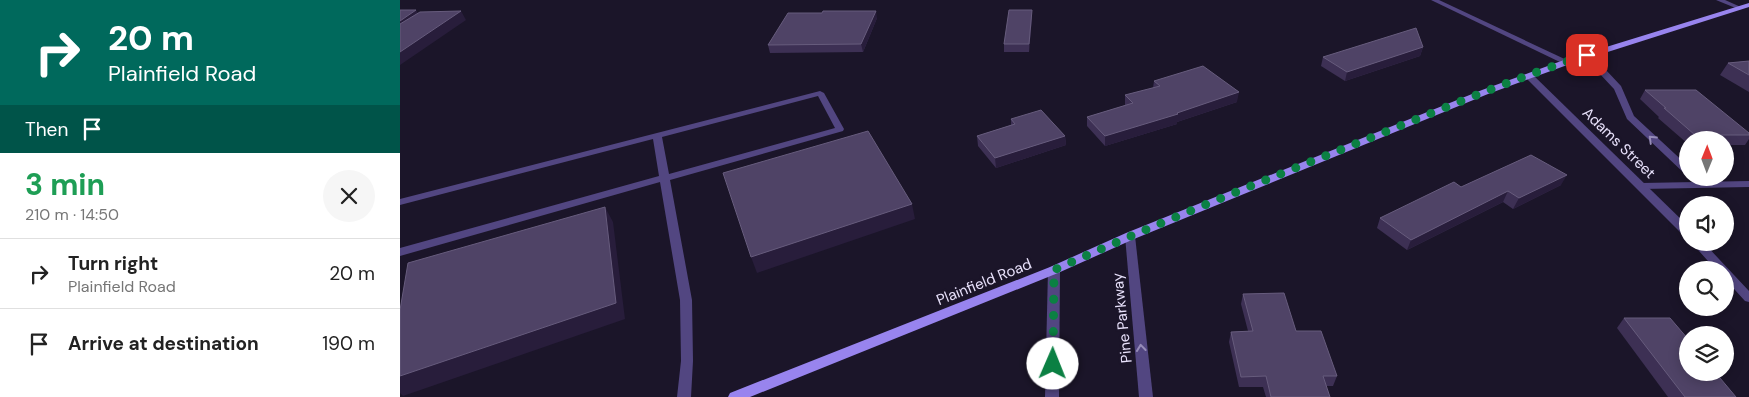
<!DOCTYPE html>
<meta charset="utf-8">
<style>
:root{--surface:#fff;--page:#f6f6f6;--text:#222;--muted:#767676;--line:#e0e0e0}
body{margin:0;font-family:"DM Sans",sans-serif;background:var(--page);color:var(--text);height:100vh;display:flex;flex-direction:column;font-size:19px;white-space:nowrap}
*{box-sizing:border-box;margin:0}
p{font-size:16px;color:var(--muted)}
.icon{flex:none;width:28px;height:28px;fill:none;stroke:currentColor;stroke-width:2;stroke-linecap:round;stroke-linejoin:round}
.map{position:relative;flex:1;overflow:hidden}
.sheet{display:flex;flex-direction:column;background:var(--surface);width:400px}
.sheet>*{flex:none}
.top-card{background:#00695c;color:#fff;overflow:hidden}
.needle{width:32px;rotate:1deg}
.controls{position:absolute;left:1279px;top:131px;display:grid;gap:10px}
.controls a{display:grid;place-items:center;width:55px;height:55px;border-radius:50%;background:var(--surface);box-shadow:0 2px 12px #0003;font-size:25px}
.pin{position:absolute;display:grid;place-items:center;width:42px;height:42px;color:#fff;margin:-21px;border-radius:10px;box-shadow:0 2px 8px #0006}
.me{position:absolute;width:55px;margin:-28px;rotate:1deg;stroke-linejoin:round;filter:drop-shadow(0 0 4px #0008)}
.turn{display:flex;align-items:center;gap:18px;height:105px;padding:0 25px;font-size:22px}
.turn .icon{width:65px;height:65px;stroke-width:2.5}
.turn b{display:block;font-size:35px;line-height:42px}
.then{display:flex;align-items:center;height:48px;padding:0 25px;background:#0003;gap:10px;font-size:19px}
.round{display:grid;place-items:center;flex:none;width:52px;height:52px;border-radius:26px;background:var(--page)}
.headline{display:flex;align-items:center;justify-content:space-between;height:85px;padding:0 25px}
h1{font-size:30px;font-weight:700;line-height:38px;color:#1e9e55}
ul{padding:0;list-style:none}
li{display:flex;align-items:center;gap:15px;height:70px;padding:0 25px;border-top:1px solid var(--line)}
li div{flex:1}
li b{display:block;font-size:19px}
li em{font-style:normal}
main{display:flex;flex:1;min-height:0}
.map>svg:first-child{display:block}
.lines{fill:none;stroke-linecap:round;stroke-linejoin:round}
.lane{fill:#524681;fill-rule:evenodd}
.street{fill:#524681;fill-rule:evenodd}
.secondary{fill:#9884ee;fill-rule:evenodd}
.wall{fill:#3d3054}
.shaded-wall{fill:#281d3b}
.building{fill:#4f4366;stroke:#675c7d}
.oneway{stroke:#968cb8}
.route{stroke:#0b8043;stroke-width:9;stroke-dasharray:0 16.2}
.labels{text-anchor:middle;stroke-width:5;stroke-linejoin:round;paint-order:stroke}
.street-label{font-size:15px;fill:#e8e1fb;stroke:#1b1529}
</style>
<main>
<section class="sheet">
<div class="top-card">
<div class="turn"><svg class="icon" aria-label="right" viewBox="0 0 24 24"><path d="M7 20v-9h11M14 6l5 5-5 5"/></svg><div><b>20 m</b>Plainfield Road</div></div>
<div class="then">Then<svg class="icon" aria-label="arrive" viewBox="0 0 24 24"><path d="M6 21V4h12l-3 4 3 4H6"/></svg></div>
</div>
<div class="headline"><div><h1>3 min</h1><p>210 m · 14:50</p></div><a class="round"><svg class="icon" aria-label="close" viewBox="0 0 24 24"><path d="M6 6l12 12M18 6L6 18"/></svg></a></div>
<ul>
<li><svg class="icon" aria-label="right" viewBox="0 0 24 24"><path d="M7 20v-9h11M14 6l5 5-5 5"/></svg><div><b>Turn right</b><p>Plainfield Road</p></div><em>20 m</em></li>
<li><svg class="icon" aria-label="arrive" viewBox="0 0 24 24"><path d="M6 21V4h12l-3 4 3 4H6"/></svg><div><b>Arrive at destination</b></div><em>190 m</em></li>
</ul>
</section>
<div class="map">
<svg width="1349" height="397" viewBox="0 0 1349 397">
<rect width="100%" height="100%" fill="#1b1529"/>
<g class="lines">
<!-- lane -->
<g class="lane">
<path d="M1316,0H1325L1343,8L1338,9Z"/>
<path d="M1184,53H1190L1221,86L1234,116L1288,166V175L1285,174L1227,119L1214,89L1184,57Z"/>
<path d="M420,91L424,93L444,129L443,131L270,180L292,300L293,361L291,397H277L281,361L280,300L260,182L0,256V248L259,176L253,139L0,205V199ZM418,96L435,128L269,174L262,137Z"/>
<path d="M1349,181V187L1242,189L1237,186L1242,183Z"/>
</g>
<!-- street -->
<g class="street">
<path d="M1031,0H1039L1171,62L1167,64H1164Z"/>
<path d="M1126,74H1132L1288,226V236H1284L1126,78Z"/>
<path d="M730,232L735,236L753,397H739L725,236Z"/>
<path d="M1291,242H1303L1349,291V302L1345,301L1325,279V270H1316Z"/>
<path d="M654,266L658,267L660,270L659,397H645L648,270L650,267Z"/>
</g>
<!-- secondary -->
<path class="secondary" d="M1349,3V7L1170,64L1088,94L734,239L658,273L350,397H328L330,393L650,267L726,233L1082,90L1164,60Z"/>
</g>
<!-- wall -->
<g class="wall">
<path d="M422,13L477,18L463,52L370,53L368,45Z"/>
<path d="M632,17L629,52H604V44Z"/>
<path d="M1023,47L1020,56L945,81L921,66L923,57Z"/>
<path d="M1349,61V92L1320,75L1328,63Z"/>
<path d="M754,81L837,102L777,122V124L705,146L687,126V117L726,105H725V95L753,88Z"/>
<path d="M1245,90L1349,133V139L1345,145H1325V140H1288V144L1258,118L1259,117L1240,99Z"/>
<path d="M611,119L665,136L666,145L596,168L578,146L577,136L611,125Z"/>
<path d="M1161,185L1113,209L1103,202L1007,250L977,228L980,218L1061,187Z"/>
<path d="M843,294L896,331L937,376L933,386H926L930,397H866L863,387H839L829,342L831,332L848,331L841,304Z"/>
<path d="M1224,318L1336,397H1268L1217,328Z"/>
</g>
<!-- shaded-wall -->
<g class="shaded-wall">
<path d="M16,10L22,19L0,34V21Z"/>
<path d="M632,10V17L629,52V44Z"/>
<path d="M61,11L66,20L0,65V52Z"/>
<path d="M476,11L477,18L463,52L461,44Z"/>
<path d="M1023,47L1020,56L945,81L947,72Z"/>
<path d="M839,92L837,102L777,122V124L705,146V136Z"/>
<path d="M665,136L666,145L596,168L595,158Z"/>
<path d="M1167,175L1161,185L1113,209L1119,198Z"/>
<path d="M1108,191L1103,202L1007,250L1011,240Z"/>
<path d="M512,204L515,219L357,273L351,257Z"/>
<path d="M205,207L213,222L225,319L3,396L0,393V376Z"/>
</g>
<!-- building -->
<g class="building">
<path d="M0,10H16L0,21Z"/>
<path d="M609,10H632L629,44H604Z"/>
<path d="M61,11L0,52V24L20,12Z"/>
<path d="M423,11H476L461,44L368,45L388,13H422Z"/>
<path d="M1016,28L1023,47L947,72L923,57Z"/>
<path d="M1349,61V75L1328,63Z"/>
<path d="M803,66L839,92L777,113L778,114L705,136L687,117L733,103L725,95L760,86L754,81Z"/>
<path d="M1245,90H1296L1349,133V135H1295L1264,108H1266Z"/>
<path d="M641,110L665,136L595,158L577,136L615,124L611,119Z"/>
<path d="M468,131L512,204L351,257L323,173Z"/>
<path d="M1131,155L1167,175L1119,198L1108,191L1011,240L980,218L1054,182L1061,187Z"/>
<path d="M205,207L216,303L0,376V310L8,263Z"/>
<path d="M884,293L896,331H921L937,376H923L930,397H871L866,376L841,377L831,332L853,331L843,294Z"/>
<path d="M1224,318H1270L1288,339V372H1315L1336,397H1285Z"/>
</g>
<!-- one-way arrows -->
<defs><path id="oneway-chevron" d="M-2-3.5L2.5 0L-2 3.5" fill="none" stroke-width="1.6" stroke-linecap="round" stroke-linejoin="round" transform="scale(1.25)"/></defs>
<g class="oneway">
<use href="#oneway-chevron" transform="translate(1252 139) rotate(-136)"/>
<use href="#oneway-chevron" transform="translate(741 348) rotate(-96)"/>
</g>
<g class="lines">
<!-- route -->
<path class="route" d="M653,364L654,270C760,222 868,179 975,136C1045,108 1115,78 1187,55"/>
</g>
<g class="labels">
<!-- street labels -->
<g class="street-label">
<text transform="translate(1219 143) rotate(44)" y="5">Adams Street</text>
<text transform="translate(584 282) rotate(-22)" y="5">Plainfield Road</text>
<text transform="translate(722 318) rotate(-96)" y="5">Pine Parkway</text>
</g>
</g>
</svg>
<div class="controls">
<a><svg class="needle" viewBox="-14 -14 28 28"><path d="M0-13l5 13h-10z" fill="#e53935"/><path d="M0 13l5-13h-10z" fill="#767676"/></svg></a>
<a><svg class="icon" aria-label="sound" viewBox="0 0 24 24"><path d="M4 9h4l5-4v14l-5-4H4zM17 9q2 3 0 6"/></svg></a>
<a><svg class="icon" aria-label="search" viewBox="0 0 24 24"><circle cx="10" cy="10" r="6"/><path d="M15 15l6 6"/></svg></a>
<a><svg class="icon" aria-label="layers" viewBox="0 0 24 24"><path d="M12 4l9 5-9 5-9-5zM3 14l9 5 9-5"/></svg></a>
</div>
<div class="pin" style="left:1187px;top:55px;background:#d93025"><svg class="icon" aria-label="arrive" viewBox="0 0 24 24"><path d="M6 21V4h12l-3 4 3 4H6"/></svg></div>
<svg class="me" style="left:653px;top:364px" viewBox="-20 -20 40 40"><circle r="19" fill="#fff"/><path d="M0-13L10 11 0 6-10 11z" fill="#0b8043"/></svg>
</div>
</main>
